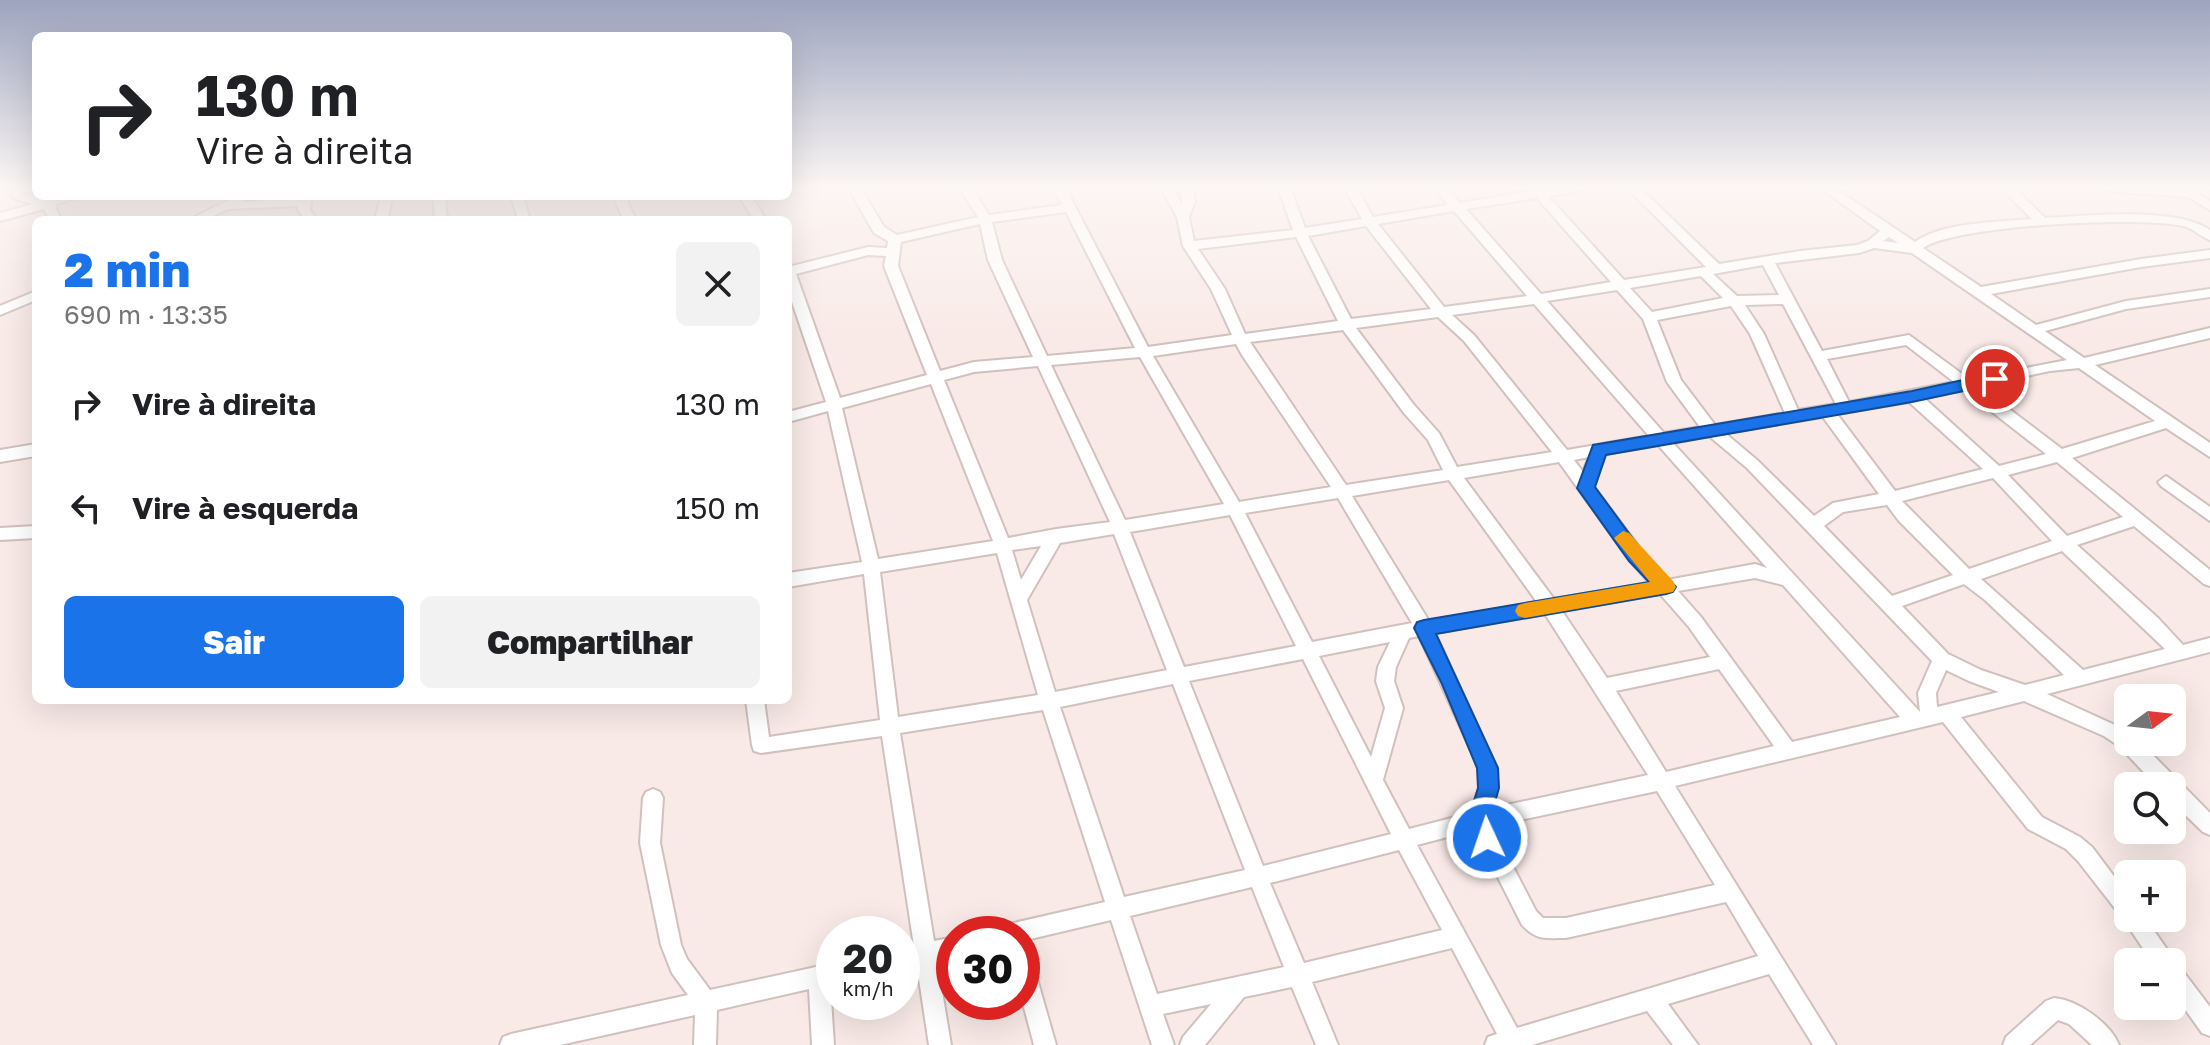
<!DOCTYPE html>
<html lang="pt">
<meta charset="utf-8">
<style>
:root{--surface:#fff;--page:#f2f2f2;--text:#202124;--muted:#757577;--accent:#1a73e8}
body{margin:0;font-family:"Golos Text",sans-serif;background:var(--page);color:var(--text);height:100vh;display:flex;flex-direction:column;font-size:30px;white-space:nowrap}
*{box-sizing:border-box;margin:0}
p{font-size:26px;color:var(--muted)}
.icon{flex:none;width:44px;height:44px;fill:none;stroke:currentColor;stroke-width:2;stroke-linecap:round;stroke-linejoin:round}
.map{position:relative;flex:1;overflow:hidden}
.panel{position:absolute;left:32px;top:216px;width:760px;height:488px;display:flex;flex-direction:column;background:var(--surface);border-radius:12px;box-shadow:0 8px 32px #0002}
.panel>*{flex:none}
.top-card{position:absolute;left:32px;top:32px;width:760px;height:168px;border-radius:12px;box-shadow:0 8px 32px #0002;background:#fff;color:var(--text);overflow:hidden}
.needle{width:52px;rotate:75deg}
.controls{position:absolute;left:2114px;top:684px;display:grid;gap:16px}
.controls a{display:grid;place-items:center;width:72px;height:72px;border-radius:12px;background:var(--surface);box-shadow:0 8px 32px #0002;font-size:40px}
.speed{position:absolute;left:816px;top:916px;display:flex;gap:16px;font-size:40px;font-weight:700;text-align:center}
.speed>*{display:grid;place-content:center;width:104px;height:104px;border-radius:50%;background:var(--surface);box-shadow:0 8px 32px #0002;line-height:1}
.speed small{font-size:20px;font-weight:400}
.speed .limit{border:12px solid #d22;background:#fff;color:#111}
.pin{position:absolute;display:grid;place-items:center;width:68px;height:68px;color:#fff;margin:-34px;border:4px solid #fff;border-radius:50%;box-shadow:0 2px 8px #0007}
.me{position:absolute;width:88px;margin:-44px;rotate:357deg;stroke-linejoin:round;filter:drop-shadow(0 0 6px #0008)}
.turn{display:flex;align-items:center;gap:28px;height:168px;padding:0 32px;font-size:36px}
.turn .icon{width:104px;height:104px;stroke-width:2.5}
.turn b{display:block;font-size:56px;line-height:68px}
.round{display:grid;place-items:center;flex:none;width:84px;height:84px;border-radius:12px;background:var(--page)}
.overview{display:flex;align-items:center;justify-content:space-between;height:136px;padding:0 32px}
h1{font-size:48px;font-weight:800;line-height:60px;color:var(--accent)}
.action{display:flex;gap:16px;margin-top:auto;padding:16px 32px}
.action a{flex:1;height:92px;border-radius:12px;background:var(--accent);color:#fff;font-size:32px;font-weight:800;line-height:92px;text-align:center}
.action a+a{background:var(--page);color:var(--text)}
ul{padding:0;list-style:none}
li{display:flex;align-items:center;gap:24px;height:104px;padding:0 32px}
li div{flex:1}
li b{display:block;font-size:30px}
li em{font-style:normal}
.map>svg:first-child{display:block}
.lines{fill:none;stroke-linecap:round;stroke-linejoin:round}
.minor-casing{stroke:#d0c1be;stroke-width:4}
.minor{fill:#fff;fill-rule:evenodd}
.route{fill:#1a73e8;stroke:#114b97;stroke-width:2}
.slow{fill:#f59e0b}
</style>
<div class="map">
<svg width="2210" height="1045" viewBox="0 0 2210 1045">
<rect width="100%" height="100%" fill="#f9eae7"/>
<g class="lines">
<!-- minor casing -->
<g class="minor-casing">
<g id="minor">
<path d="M9,187H21L23,193C48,200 55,196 80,196L55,205L61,220H49L44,209L0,221V213L33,204L13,198Z"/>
<path d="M848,187H860L884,227L897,235L978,217L959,187H971L989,215L1062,205L1053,187H1065L1148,347L1232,335L1211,289L1183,246L1177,217L1160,187H1172L1182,204L1181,187H1193L1195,202L1189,217L1194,241L1293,230L1278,187H1290L1305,228L1362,219L1344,187H1356L1373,217L1448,205L1433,187H1446L1460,203L1531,191L1528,187L1543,189L1585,187L1579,191L1548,196L1624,280L1706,267L1626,187H1639L1719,264L1800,251L1857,245L1868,241L1880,231L1819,187H1833L1915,242C1942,222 1998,222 2032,219L2000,187H2013L2045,218C2088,216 2174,206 2210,230V240C2201,237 2193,228 2183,226C2142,216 1955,225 1923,248L1981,287L2141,259L2210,250V258L2141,267L1991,294L2036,325L2126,301L2210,289V297L2126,309L2045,331L2084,358L2210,328V338L2095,365L2210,443V457L2166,428L2072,458L2210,570V586L2204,584L2134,526L2077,545L2158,618L2183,645L2210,638V652L2047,694L2128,731V742H2140L2210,813V835L2203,832L2172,802V786H2157L2119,746L2104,736L2024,701L1961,717L2042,817L2080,837L2092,847L2128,895V918H2145L2171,955L2174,963L2179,966L2210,1007V1036L2202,1033L2172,991V962H2152L2124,920L2078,861L2066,849L2028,829L1943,722L1675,786L1836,1045H1813L1769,974L1668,1004L1698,1045H1673L1647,1011L1532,1045H1485L1488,1037L1497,1034L1452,948L1312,982L1338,1045H1316L1292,987L1244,997L1205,1045H1180L1183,1037L1211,1004L1163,1014L1174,1045H1152L1111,920L1022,941V934H999L1002,927L1009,924L1105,902L1043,710L900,733L934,941L954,937V957L937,961L951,1045H929L917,966L902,969V949L914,946L882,736L761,753L754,751L752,745L746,700H764L769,737L880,720L864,574L788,587V573L862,562L828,411L788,422V412L826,402L788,290V267L868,247L887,248L888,241L874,233ZM1537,198L1611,282L1541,294L1466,209ZM1454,211L1527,296L1444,307L1378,224ZM1066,212L1135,348L1047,356L1002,260L992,222ZM980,224L988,260L1033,357L974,362L940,371L898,266L901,242ZM1366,226L1431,309L1351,319L1308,236ZM1296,237L1338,321L1245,334L1225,289L1198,249ZM1889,237L1898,243L1883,241ZM1874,248L1912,253L2067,360L1969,379L1909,335L1822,351L1775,263L1859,253ZM868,255L886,256L884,266L927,375L840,398L796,274ZM1763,265L1779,295L1737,296L1713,274ZM1701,276L1723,298L1652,312L1630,288ZM1617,290L1643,319L1667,382L1700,427L1664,433L1547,301ZM1534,304L1649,436L1567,450L1474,335L1452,315ZM1783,304L1836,404L1798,410L1764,334L1745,305ZM1731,306L1750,334L1785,413L1715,425L1681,380L1657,320ZM1438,317L1464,341L1552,452L1457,467L1439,433L1414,405L1356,328ZM1343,330L1404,413L1428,440L1443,470L1346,485L1250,342ZM1236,344L1242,355L1331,487L1239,502L1153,356ZM1906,345L1954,382L1849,402L1827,359ZM1140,357L1224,504L1125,520L1051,365ZM1038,366L1110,522L1056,529L1008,538L944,380L974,372ZM2079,368L2155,421L2062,449L1979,386L2050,371ZM931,384L993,541L878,559L842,408ZM1964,390L2046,454L1999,466L1924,398ZM1909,402L1983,469L1895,491L1837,414ZM1823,417L1879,494L1833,503L1814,516L1757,460L1725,433ZM1709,436L1747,468L1932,661L1918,693L1920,712L1673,443ZM1658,445L1767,568L1755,564L1667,580L1642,551L1594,487L1605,454ZM1589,457L1583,472L1574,460ZM1559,462L1630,561L1650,583L1554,599L1464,478ZM2057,462L2123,517L2067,536L2008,475ZM1993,478L2052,541L1969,569L1902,501ZM1449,480L1537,602L1429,621L1352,496ZM1338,498L1412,623L1312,642L1245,513ZM1887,505L1899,521L1953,575L1892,596L1824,526L1843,512ZM1230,515L1296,646L1184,667L1130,532ZM1114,534L1167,670L1055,692L1027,600L1060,543ZM1041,546L1021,580L1012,550ZM2062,551L2165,649L2083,670L1981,579ZM997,553L1038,695L898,717L880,572ZM1755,578L1783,585L1900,717L1792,742L1701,617L1678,591ZM1964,584L1985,600L2064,675L2025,685L1981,670L1948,654L1902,606ZM1660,594L1689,627L1710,657L1607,678L1562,611ZM1545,614L1648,775L1492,808L1497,788V768L1435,633ZM1419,636L1479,768V788L1471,813L1409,829L1383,780L1403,708L1394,681L1396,667L1409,638ZM1390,642L1378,667L1376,681L1385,708L1371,757L1319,656ZM1303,659L1391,834L1263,866L1189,681ZM1719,669L1774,746L1666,772L1616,691ZM1946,670L1969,681L1999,692L1937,707L1936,693ZM1173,684L1245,870L1124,897L1060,707ZM1657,791L1715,885L1566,918H1543L1536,911L1492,826ZM1474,830L1522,925C1537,941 1545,938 1566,938L1726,902L1758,956L1517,1028L1417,845ZM1399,850L1442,930L1304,963L1270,883ZM1252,887L1284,967L1157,994L1130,916Z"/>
<path d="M2100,187L2177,189L2176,187H2189L2210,201V210L2188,197L2106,191Z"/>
<path d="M236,196H243V202L312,196L310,210L317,220H305L298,210V206L228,209L205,220H189Z"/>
<path d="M381,196H393L387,220H375Z"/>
<path d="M433,196H445L447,220H435Z"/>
<path d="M511,196H523L530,220H518Z"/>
<path d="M613,196H625L636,220H624Z"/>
<path d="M739,196H751L766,220H754Z"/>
<path d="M36,291V300L0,315V306Z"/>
<path d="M36,444V456L0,462V450Z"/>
<path d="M2166,476L2210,507V521L2161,486L2158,482Z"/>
<path d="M36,526V538L0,540V528Z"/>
<path d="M653,789L660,792L663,798L660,843L681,945L687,959L710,990L834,963V983L830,984L834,1045H812L809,989L717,1010L716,1045H694L695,1015L560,1045H500L503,1037L511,1034L688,995L672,973L661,945L640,843L643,798L646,792Z"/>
<path d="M1022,951L1029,954L1032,961L1056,1045H1034L1022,1000Z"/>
<path d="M2054,998C2078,1000 2110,1023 2119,1045H2092L2069,1024L2058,1020L2030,1045H2003L2006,1037L2046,1001Z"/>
</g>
</g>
<!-- minor -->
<use href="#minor" class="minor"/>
</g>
<!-- sky -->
<linearGradient id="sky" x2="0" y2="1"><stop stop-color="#9da4bf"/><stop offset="0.56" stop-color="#fcf6f4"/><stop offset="1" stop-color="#fcf6f4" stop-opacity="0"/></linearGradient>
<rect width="2210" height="333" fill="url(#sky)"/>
<!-- route -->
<path class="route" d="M1995,373L2001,375L2004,379L2001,383L1912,402L1606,455L1595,487L1642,551L1676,587L1673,592L1666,594L1436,634L1498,768L1499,788L1490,820L1498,838L1494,845L1487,848L1479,845L1468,820L1478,788L1477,768L1442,684L1414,628L1417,622L1424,620L1649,582L1629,561L1577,488L1593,445L1912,391Z"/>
<!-- slow -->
<path class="slow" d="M1623,531L1629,533L1673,581L1676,587L1673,592L1525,618L1518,616L1515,611L1518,605L1525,603L1650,582L1614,538Z"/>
</svg>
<div class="controls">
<a><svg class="needle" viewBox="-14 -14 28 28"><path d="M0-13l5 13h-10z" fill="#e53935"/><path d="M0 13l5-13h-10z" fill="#757577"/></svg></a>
<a><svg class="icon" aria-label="search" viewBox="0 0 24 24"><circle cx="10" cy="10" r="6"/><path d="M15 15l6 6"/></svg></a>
<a>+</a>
<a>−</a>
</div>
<div class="speed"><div>20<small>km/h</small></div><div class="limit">30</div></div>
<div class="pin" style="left:1995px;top:379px;background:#d93025"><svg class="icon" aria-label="arrive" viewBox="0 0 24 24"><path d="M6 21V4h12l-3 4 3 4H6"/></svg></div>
<svg class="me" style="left:1487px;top:838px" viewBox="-20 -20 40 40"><circle r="17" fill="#1a73e8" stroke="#fff" stroke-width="3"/><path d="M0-11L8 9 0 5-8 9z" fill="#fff"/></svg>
<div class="top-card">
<div class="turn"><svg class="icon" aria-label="right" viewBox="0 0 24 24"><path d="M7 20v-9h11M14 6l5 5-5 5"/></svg><div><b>130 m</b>Vire à direita</div></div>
</div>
<section class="panel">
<div class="overview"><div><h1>2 min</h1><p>690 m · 13:35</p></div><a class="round"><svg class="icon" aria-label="close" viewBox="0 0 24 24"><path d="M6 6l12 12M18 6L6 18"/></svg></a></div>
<ul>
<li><svg class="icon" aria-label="right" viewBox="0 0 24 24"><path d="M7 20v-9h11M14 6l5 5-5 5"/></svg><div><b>Vire à direita</b></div><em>130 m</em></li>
<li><svg class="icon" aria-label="left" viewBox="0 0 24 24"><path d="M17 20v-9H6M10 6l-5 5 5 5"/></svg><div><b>Vire à esquerda</b></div><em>150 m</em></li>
</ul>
<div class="action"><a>Sair</a><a>Compartilhar</a></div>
</section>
</div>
